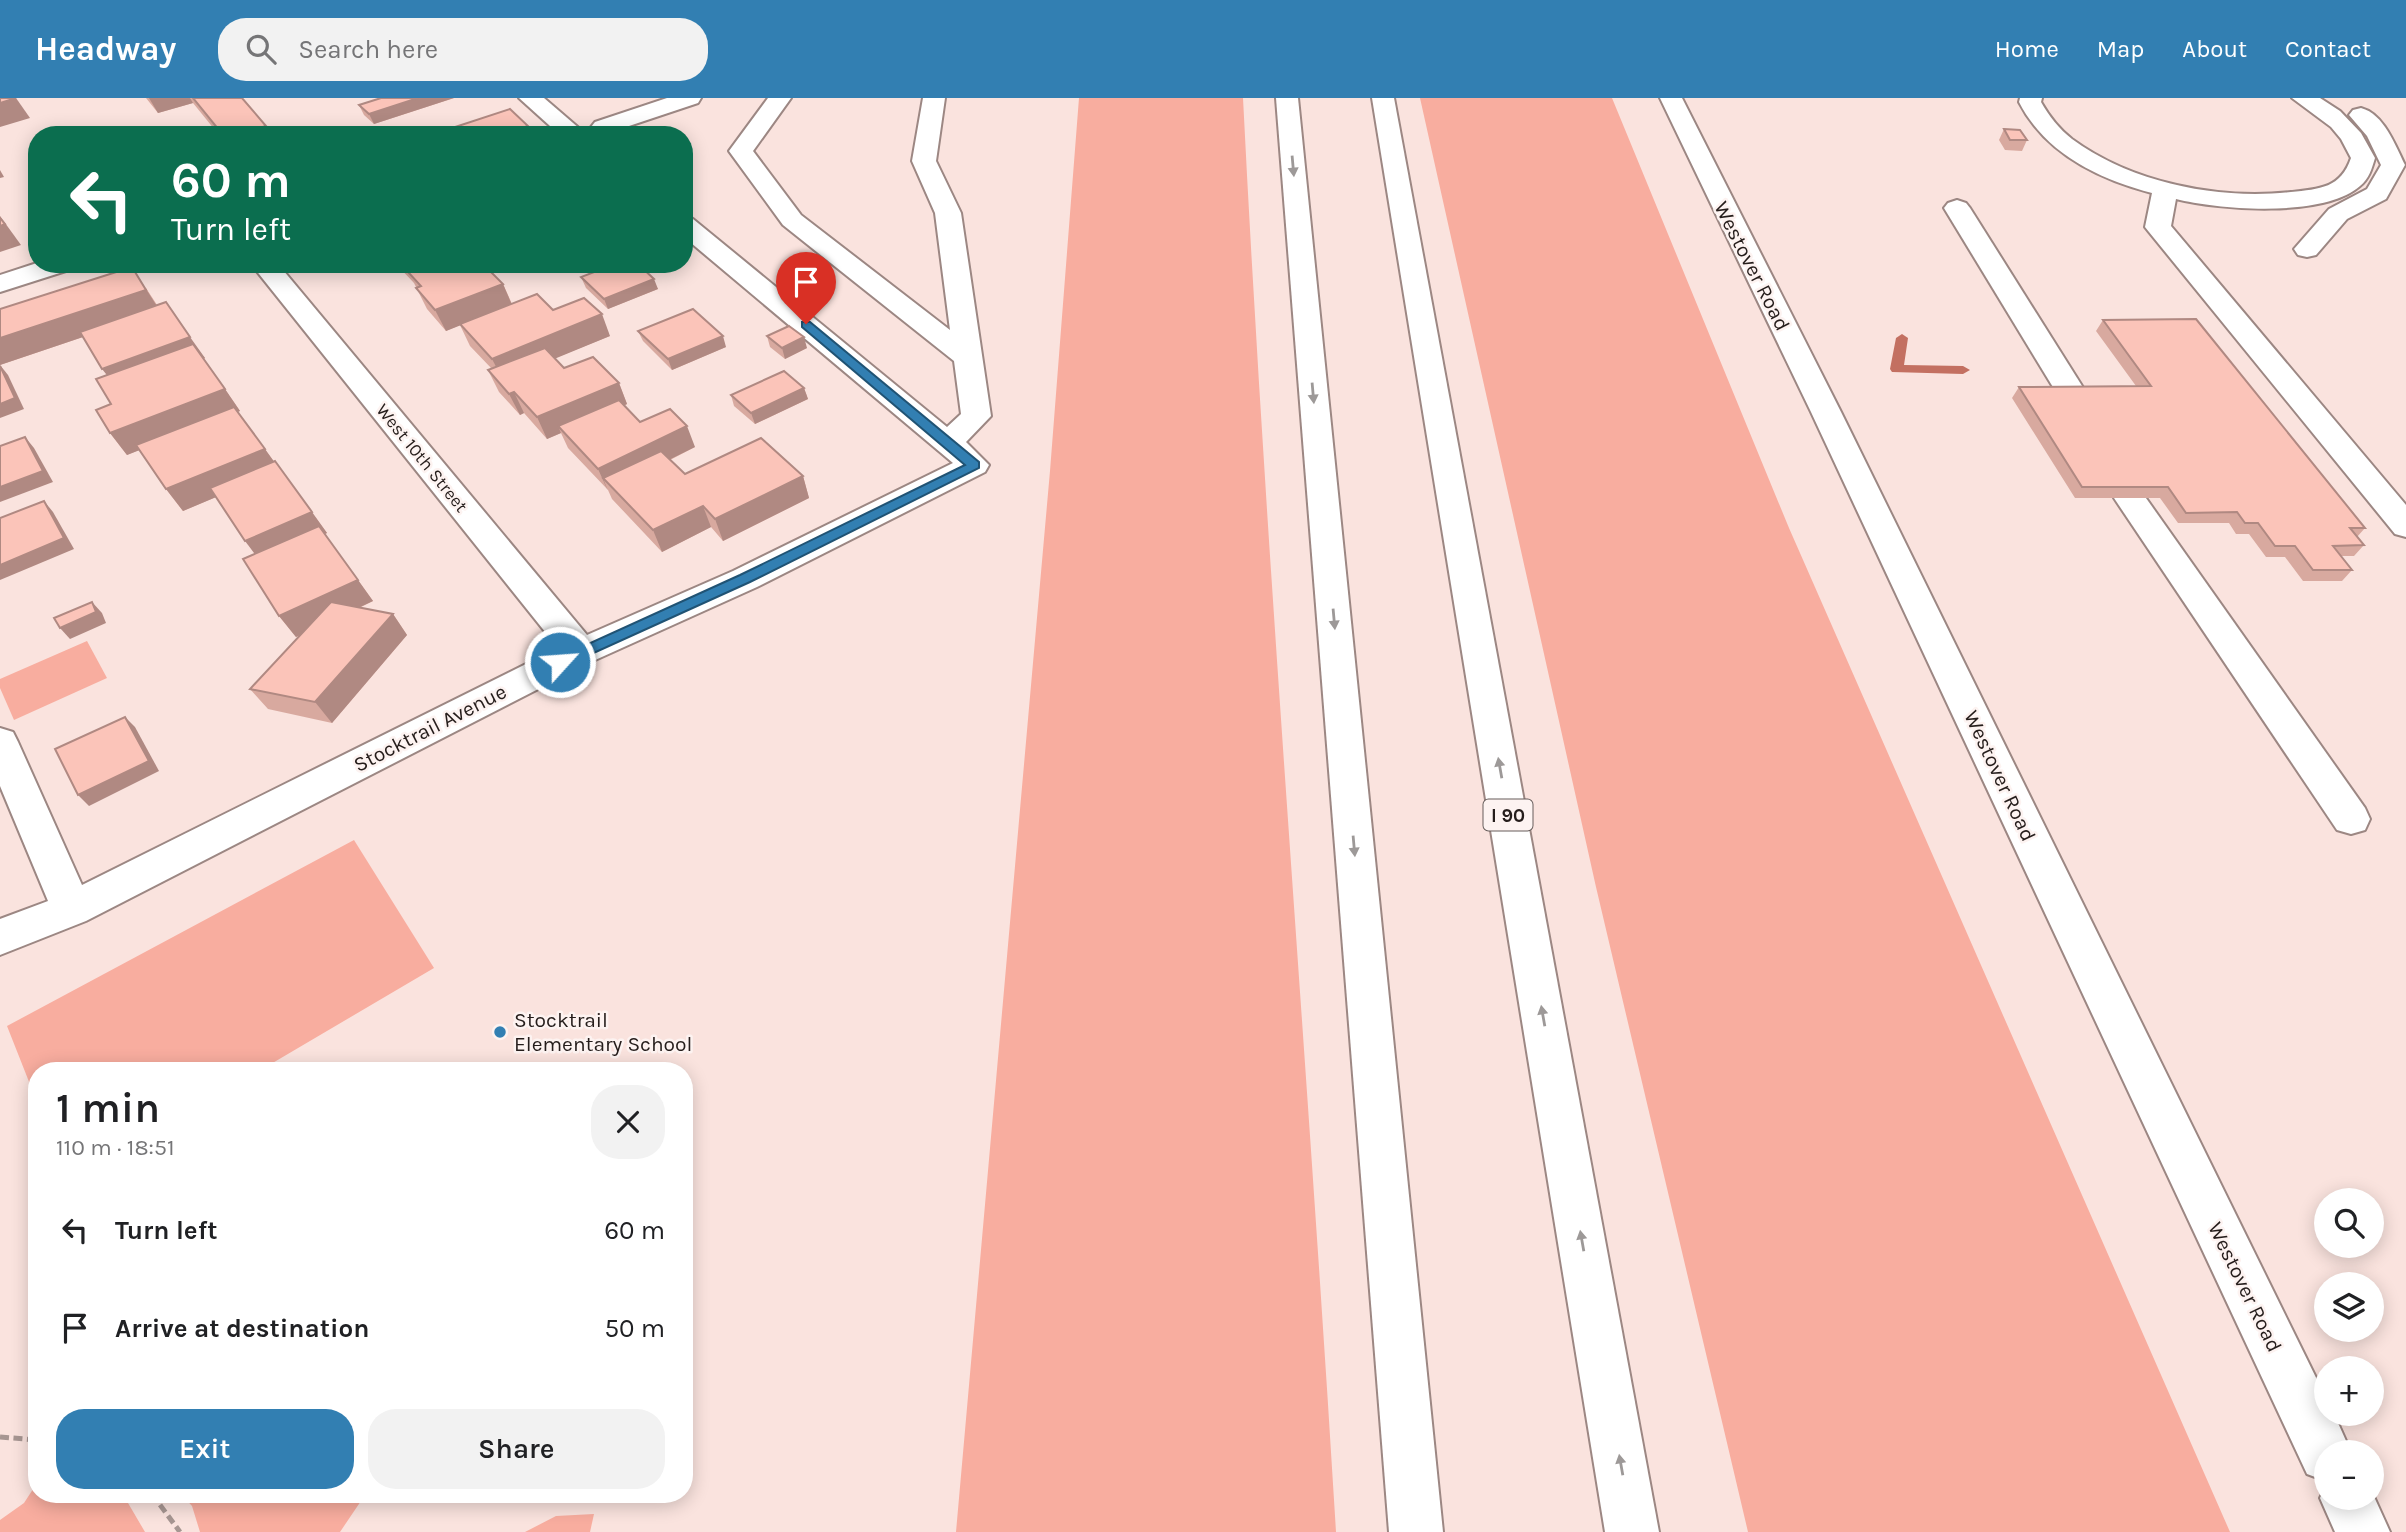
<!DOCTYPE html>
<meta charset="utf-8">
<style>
:root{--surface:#fff;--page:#f2f2f2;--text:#202124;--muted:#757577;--accent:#327fb2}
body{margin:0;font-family:Karla,sans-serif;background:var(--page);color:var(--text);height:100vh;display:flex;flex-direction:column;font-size:26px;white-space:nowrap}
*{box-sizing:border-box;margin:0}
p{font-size:23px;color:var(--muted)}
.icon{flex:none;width:38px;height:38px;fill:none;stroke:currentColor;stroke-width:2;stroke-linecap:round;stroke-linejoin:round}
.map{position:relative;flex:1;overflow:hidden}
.sheet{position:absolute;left:28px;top:964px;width:665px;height:441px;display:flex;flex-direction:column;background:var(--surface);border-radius:28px;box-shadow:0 4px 18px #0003}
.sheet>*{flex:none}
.guide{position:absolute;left:28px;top:28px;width:665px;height:147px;border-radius:28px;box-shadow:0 4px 18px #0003;background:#0b6e4f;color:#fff;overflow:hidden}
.tools{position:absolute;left:2314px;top:1090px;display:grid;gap:14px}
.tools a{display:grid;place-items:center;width:70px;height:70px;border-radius:50%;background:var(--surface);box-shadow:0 4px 18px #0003;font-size:35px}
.pin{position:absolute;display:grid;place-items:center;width:60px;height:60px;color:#fff;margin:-72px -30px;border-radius:50% 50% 50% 0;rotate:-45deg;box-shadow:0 0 7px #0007}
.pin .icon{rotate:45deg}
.me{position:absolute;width:77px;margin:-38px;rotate:64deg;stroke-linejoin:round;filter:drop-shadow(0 0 5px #0008)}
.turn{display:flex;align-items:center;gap:24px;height:147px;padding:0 28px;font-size:32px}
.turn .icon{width:91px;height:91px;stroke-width:2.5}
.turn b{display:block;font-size:49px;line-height:60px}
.round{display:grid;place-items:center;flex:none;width:74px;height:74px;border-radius:28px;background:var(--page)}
.headline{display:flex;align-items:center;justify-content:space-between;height:119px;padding:0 28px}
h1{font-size:42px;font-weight:600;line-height:52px}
.primary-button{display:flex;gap:14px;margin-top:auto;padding:14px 28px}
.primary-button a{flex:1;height:80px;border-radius:28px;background:var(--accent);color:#fff;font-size:28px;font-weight:600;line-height:80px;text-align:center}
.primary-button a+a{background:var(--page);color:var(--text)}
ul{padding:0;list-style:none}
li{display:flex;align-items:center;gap:21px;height:98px;padding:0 28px}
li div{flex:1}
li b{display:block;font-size:26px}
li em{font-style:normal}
header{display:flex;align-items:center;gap:42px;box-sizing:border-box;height:98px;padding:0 35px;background:var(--accent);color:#fff}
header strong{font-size:33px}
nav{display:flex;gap:38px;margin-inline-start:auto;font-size:24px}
.search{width:490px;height:63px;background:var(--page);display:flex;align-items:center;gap:18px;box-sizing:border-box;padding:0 24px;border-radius:28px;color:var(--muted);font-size:26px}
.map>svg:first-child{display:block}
.green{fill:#f8ad9f}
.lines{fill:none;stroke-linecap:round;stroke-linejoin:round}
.stream{fill:#c37061;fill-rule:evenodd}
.minor-casing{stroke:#9c8783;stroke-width:4}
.highway-casing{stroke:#9c8783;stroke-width:4}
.path{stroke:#a79692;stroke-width:5;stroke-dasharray:9 4.5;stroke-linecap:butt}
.minor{fill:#fff;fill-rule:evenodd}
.highway{fill:#fff;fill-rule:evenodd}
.wall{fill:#d8a99f}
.shaded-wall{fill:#b08982}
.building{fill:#fbc4b9;stroke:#b08982;stroke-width:2}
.oneway{fill:#9d9998}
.route{fill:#327fb2;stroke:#205374;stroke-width:2}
.poi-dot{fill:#327fb2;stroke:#fdf3f1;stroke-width:2.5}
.labels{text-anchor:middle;stroke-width:5;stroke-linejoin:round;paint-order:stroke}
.far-street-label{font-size:18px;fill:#251d1b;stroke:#fdf3f1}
.shield{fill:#fdf3f1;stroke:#665d5b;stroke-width:2}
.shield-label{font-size:19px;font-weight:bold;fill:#251d1b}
.street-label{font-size:21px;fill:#251d1b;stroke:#fdf3f1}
.poi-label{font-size:21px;fill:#251d1b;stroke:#fdf3f1;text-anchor:start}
</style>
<header>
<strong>Headway</strong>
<div class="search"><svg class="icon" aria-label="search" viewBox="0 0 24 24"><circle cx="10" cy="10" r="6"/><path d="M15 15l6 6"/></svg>Search here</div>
<nav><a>Home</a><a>Map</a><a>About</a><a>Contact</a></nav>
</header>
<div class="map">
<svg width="2406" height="1434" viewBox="0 0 2406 1434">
<rect width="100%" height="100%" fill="#fae3de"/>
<!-- green -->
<g class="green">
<path d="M1079,0H1243C1267,478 1307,956 1336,1434H956L1050,373Z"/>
<path d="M1420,0H1612L1789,430L2230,1434H1748L1596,789Z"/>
<path d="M87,543L107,580L14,622L0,590V581Z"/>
<path d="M354,742L434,870L259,973H37V1004L7,928Z"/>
<path d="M37,1385V1396L118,1397L128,1405L145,1434H0V1422L24,1405Z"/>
<path d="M182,1397H365L340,1434H200L192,1408Z"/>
<path d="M594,1416L590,1434H525L556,1418Z"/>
</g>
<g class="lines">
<!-- stream -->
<path class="stream" d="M1902,236L1908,240L1904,267L1963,268L1970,272L1963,276L1892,274L1890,271L1896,240Z"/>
<!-- minor casing -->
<g class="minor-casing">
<g id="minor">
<path d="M519,0H544L587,37H560Z"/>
<path d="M667,0H701L698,5L611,34H595L591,29L595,24Z"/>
<path d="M768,0H791L753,53L801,117L950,232L935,115L912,63L923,0H945L936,63L961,115L991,318L966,344L989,367L985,374L757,489L593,563L86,823L0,857V821L48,803L0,688V630L13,634L18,644L82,787L558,550L251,166H278L587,537L733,473L953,365L684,139V118L693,121L947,329L961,316L954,263L783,127L729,53Z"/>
<path d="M1660,0H1682L1841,314L2326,1300V1316H2334L2351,1354H2326V1383L2307,1376L1811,314Z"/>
<path d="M2020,0H2042L2041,4C2049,18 2059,31 2072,41C2132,85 2218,102 2291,94C2320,91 2341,90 2351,60L2341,41L2331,29L2292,0H2320L2340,13L2361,35L2375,60C2372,70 2369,81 2360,88C2324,120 2220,112 2176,101L2171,128L2406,407V439L2395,436L2149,134L2145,129L2152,95C2098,81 2045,55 2019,4Z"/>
<path d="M2361,10C2384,16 2395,47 2405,67L2386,101L2347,121L2316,157L2307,159L2298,157L2294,151L2329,111L2367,91L2381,67L2367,38L2349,17L2353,12Z"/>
<path d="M1957,102L1966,105L1970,110L2089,299L2084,305L2074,308L2064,305L2059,299L1944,110L1948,105Z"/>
<path d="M37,165L73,166L69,172L0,194V177Z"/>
<path d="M2130,390L2141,393L2365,710L2370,721L2365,732L2351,736L2337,732L2114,400L2119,393Z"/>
<path d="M2326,1387V1400H2371V1392L2390,1434H2335L2320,1400Z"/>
</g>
</g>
<!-- highway casing -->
<g class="highway-casing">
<g id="highway">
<path d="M1276,0H1298L1443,1434H1389Z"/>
<path d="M1372,0H1394L1659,1434H1605Z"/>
</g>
</g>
<!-- path -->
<g class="path">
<path d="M0,1339L37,1342"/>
<path d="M152,1396L180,1434"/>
</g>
<!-- minor -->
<use href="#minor" class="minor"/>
<!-- highway -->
<use href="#highway" class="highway"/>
</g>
<!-- wall -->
<g class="wall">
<path d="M146,0H242L266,28L271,37H219L193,5L158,15Z"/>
<path d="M381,0H454L374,26L364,17L359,7Z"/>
<path d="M2004,31L2027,42L2022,53L2005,52L1999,42Z"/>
<path d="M396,166H483L503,186L512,206L553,212L610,238L555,260L564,270L619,285L627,306L624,308L640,324L695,349L670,362L685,376L803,378L809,400L723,443L711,429L662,454L612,401L608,392L568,350L561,335L547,341L524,315L520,317L499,294L488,272L492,271L470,248L460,227L446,233L427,211L414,185Z"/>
<path d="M608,166H638L658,191L608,211L586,190L581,179L610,168Z"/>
<path d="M146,190L157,207L205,260L204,261L240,313L237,314L327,435L325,436L373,503L359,510L393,516L407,537L332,625L268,611L250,591L301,537L296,539L279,518L255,456L216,399L183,413L166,391L139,352L127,357L110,335L111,306L107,277L83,239L0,267V211Z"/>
<path d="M2103,222L2365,430L2357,439L2364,447L2354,458H2341L2352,472L2342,483H2303L2285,459H2266L2249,436H2236L2229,425H2178L2160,400H2075L2012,300L2019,289L2136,288L2096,233Z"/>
<path d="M638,233L726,249L672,272L643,243Z"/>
<path d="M767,238L807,250L785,261L770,249Z"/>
<path d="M804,290L808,301L755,326L734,308L731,297Z"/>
</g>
<!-- shaded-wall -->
<g class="shaded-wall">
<path d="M16,0L30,20L0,29V5Z"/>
<path d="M149,0H190L193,5L158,15Z"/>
<path d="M418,0H454L374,26L369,16Z"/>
<path d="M266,28L271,37H236Z"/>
<path d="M528,28L531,37H500Z"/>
<path d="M0,72L4,79L0,80Z"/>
<path d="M0,118L21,147L0,154Z"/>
<path d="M404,166H464L408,174Z"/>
<path d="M132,169L160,213L0,267V240Z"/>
<path d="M654,181L658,191L608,211L604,201Z"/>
<path d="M503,186L512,207L446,233L435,212Z"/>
<path d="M602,216L610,238L503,282L492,261Z"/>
<path d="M723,238L726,249L672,272L668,261Z"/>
<path d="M190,239L205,260L119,292L102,271Z"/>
<path d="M804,239L807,250L785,261L782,250Z"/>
<path d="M0,267L8,277L24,311L0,320Z"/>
<path d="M619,285L627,306L563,334L558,328L561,335L547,341L537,319Z"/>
<path d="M804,290L808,301L755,326L751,315Z"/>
<path d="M225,291L240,313L127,357L110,335Z"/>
<path d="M514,294L524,315L520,317L509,296Z"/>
<path d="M687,328L695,349L612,390L603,380L608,393L598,371Z"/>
<path d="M25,339L34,350L53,384L0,404V389Z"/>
<path d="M265,351L280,372L183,413L166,391Z"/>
<path d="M803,378L809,400L723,443L715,421Z"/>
<path d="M44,403L53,414L74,451L0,482V467Z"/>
<path d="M703,408L711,429L662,454L653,432Z"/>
<path d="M312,414L327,435L261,464L245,443Z"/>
<path d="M358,482L373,503L296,539L279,518Z"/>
<path d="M92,504L102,515L106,525L70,541L60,530Z"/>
<path d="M393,516L407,537L332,625L315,604Z"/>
<path d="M125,619L135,629L159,673L89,708L78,697Z"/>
</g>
<!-- building -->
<g class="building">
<path d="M0,0H16L0,5Z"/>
<path d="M193,0H242L266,28L236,37H223Z"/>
<path d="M381,0H418L369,16L359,7Z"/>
<path d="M510,11L528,28L500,37H451L446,32Z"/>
<path d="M336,31L342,37H319Z"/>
<path d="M2004,31L2020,32L2027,42H2010Z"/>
<path d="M0,120L5,126L0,128Z"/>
<path d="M429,166H483L503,186L435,212L416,190L421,188L408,174Z"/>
<path d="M615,166H638L654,181L604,201L581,179Z"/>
<path d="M132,169L146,192L0,240V211Z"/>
<path d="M537,196L553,212L584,200L602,216L492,261L460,226Z"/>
<path d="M166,204L190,239L102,271L80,234Z"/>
<path d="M693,211L723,238L668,261L638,233Z"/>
<path d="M2196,221L2365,430H2350L2364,447L2333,448L2352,472H2313L2295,448H2275L2258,425H2245L2237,414L2186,415L2168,389H2082L2019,289L2151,288L2103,222Z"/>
<path d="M789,228L804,239L782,250L767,238Z"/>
<path d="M193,246L225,291L110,335L96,312L111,306L96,281Z"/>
<path d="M545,250L564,270L593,259L619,285L537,319L514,294L509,296L488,272Z"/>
<path d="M0,268L15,300L0,306Z"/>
<path d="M784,273L804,290L751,315L731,297Z"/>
<path d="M619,302L640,324L670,311L687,328L598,371L558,328Z"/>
<path d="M234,309L265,351L166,391L136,347Z"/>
<path d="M25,339L43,373L0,389V348Z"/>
<path d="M761,340L803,378L715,421L703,408L653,432L603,380L661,353L685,376Z"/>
<path d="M275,363L312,414L245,443L210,390Z"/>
<path d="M44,403L64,440L0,467V420Z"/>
<path d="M319,428L358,482L279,518L243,461Z"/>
<path d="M92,504L96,514L60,530L54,520Z"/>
<path d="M331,504L393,516L315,604L250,591Z"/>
<path d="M125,619L149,663L78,697L55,651Z"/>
</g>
<!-- one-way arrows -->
<defs><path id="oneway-solid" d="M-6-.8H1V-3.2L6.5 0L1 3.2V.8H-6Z" transform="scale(1.75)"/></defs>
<g class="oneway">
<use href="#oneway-solid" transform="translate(1293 68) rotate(85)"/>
<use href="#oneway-solid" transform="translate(1313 295) rotate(85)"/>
<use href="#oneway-solid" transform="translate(1334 521) rotate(85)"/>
<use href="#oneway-solid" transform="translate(1500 670) rotate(-100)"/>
<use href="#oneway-solid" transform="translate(1354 748) rotate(85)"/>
<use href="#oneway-solid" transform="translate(1543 918) rotate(-100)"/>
<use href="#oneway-solid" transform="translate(1582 1143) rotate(-100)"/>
<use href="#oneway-solid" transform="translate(1621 1367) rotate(-100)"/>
</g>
<!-- route -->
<path class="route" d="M802,224H810L979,364V370L750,484L565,568H555L552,564L555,561L740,477L965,367L802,229Z"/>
<!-- markers -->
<circle class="poi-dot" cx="500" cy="934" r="7"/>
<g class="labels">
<!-- far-street labels -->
<g class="far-street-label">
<text transform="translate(422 360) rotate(51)" y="6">West 10th Street</text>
</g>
<!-- shield labels -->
<rect class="shield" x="1483.5" y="701.5" width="49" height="31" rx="5"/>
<g class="shield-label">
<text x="1508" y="724">I 90</text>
</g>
<!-- street labels -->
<g class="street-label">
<text transform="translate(1752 168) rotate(63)" y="7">Westover Road</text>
<text transform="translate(430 630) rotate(-27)" y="7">Stocktrail Avenue</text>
<text transform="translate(2000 678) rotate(65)" y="7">Westover Road</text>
<text transform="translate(2245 1189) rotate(64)" y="7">Westover Road</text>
</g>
<!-- poi labels -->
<g class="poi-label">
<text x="514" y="929">Stocktrail<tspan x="514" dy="24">Elementary School</tspan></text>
</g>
</g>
</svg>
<div class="tools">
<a><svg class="icon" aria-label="search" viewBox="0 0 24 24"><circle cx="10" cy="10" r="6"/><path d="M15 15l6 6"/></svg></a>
<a><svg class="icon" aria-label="layers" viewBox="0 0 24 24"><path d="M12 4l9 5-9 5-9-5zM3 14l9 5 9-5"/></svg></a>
<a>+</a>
<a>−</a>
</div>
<div class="pin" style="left:806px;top:226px;background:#d93025"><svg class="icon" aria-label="arrive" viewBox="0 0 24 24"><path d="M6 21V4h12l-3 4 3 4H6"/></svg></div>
<svg class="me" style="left:560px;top:564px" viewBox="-20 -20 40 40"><circle r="17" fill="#327fb2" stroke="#fff" stroke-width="3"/><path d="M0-11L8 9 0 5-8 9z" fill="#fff"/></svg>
<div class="guide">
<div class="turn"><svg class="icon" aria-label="left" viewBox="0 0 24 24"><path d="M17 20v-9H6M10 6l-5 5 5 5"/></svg><div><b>60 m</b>Turn left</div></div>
</div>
<section class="sheet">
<div class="headline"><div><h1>1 min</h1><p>110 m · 18:51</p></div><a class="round"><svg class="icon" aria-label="close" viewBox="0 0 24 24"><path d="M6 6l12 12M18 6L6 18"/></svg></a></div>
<ul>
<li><svg class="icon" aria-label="left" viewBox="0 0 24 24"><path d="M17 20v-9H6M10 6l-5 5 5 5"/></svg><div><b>Turn left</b></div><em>60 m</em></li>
<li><svg class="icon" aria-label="arrive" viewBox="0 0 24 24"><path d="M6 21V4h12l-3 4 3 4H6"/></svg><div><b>Arrive at destination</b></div><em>50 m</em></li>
</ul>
<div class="primary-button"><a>Exit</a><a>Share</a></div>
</section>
</div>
